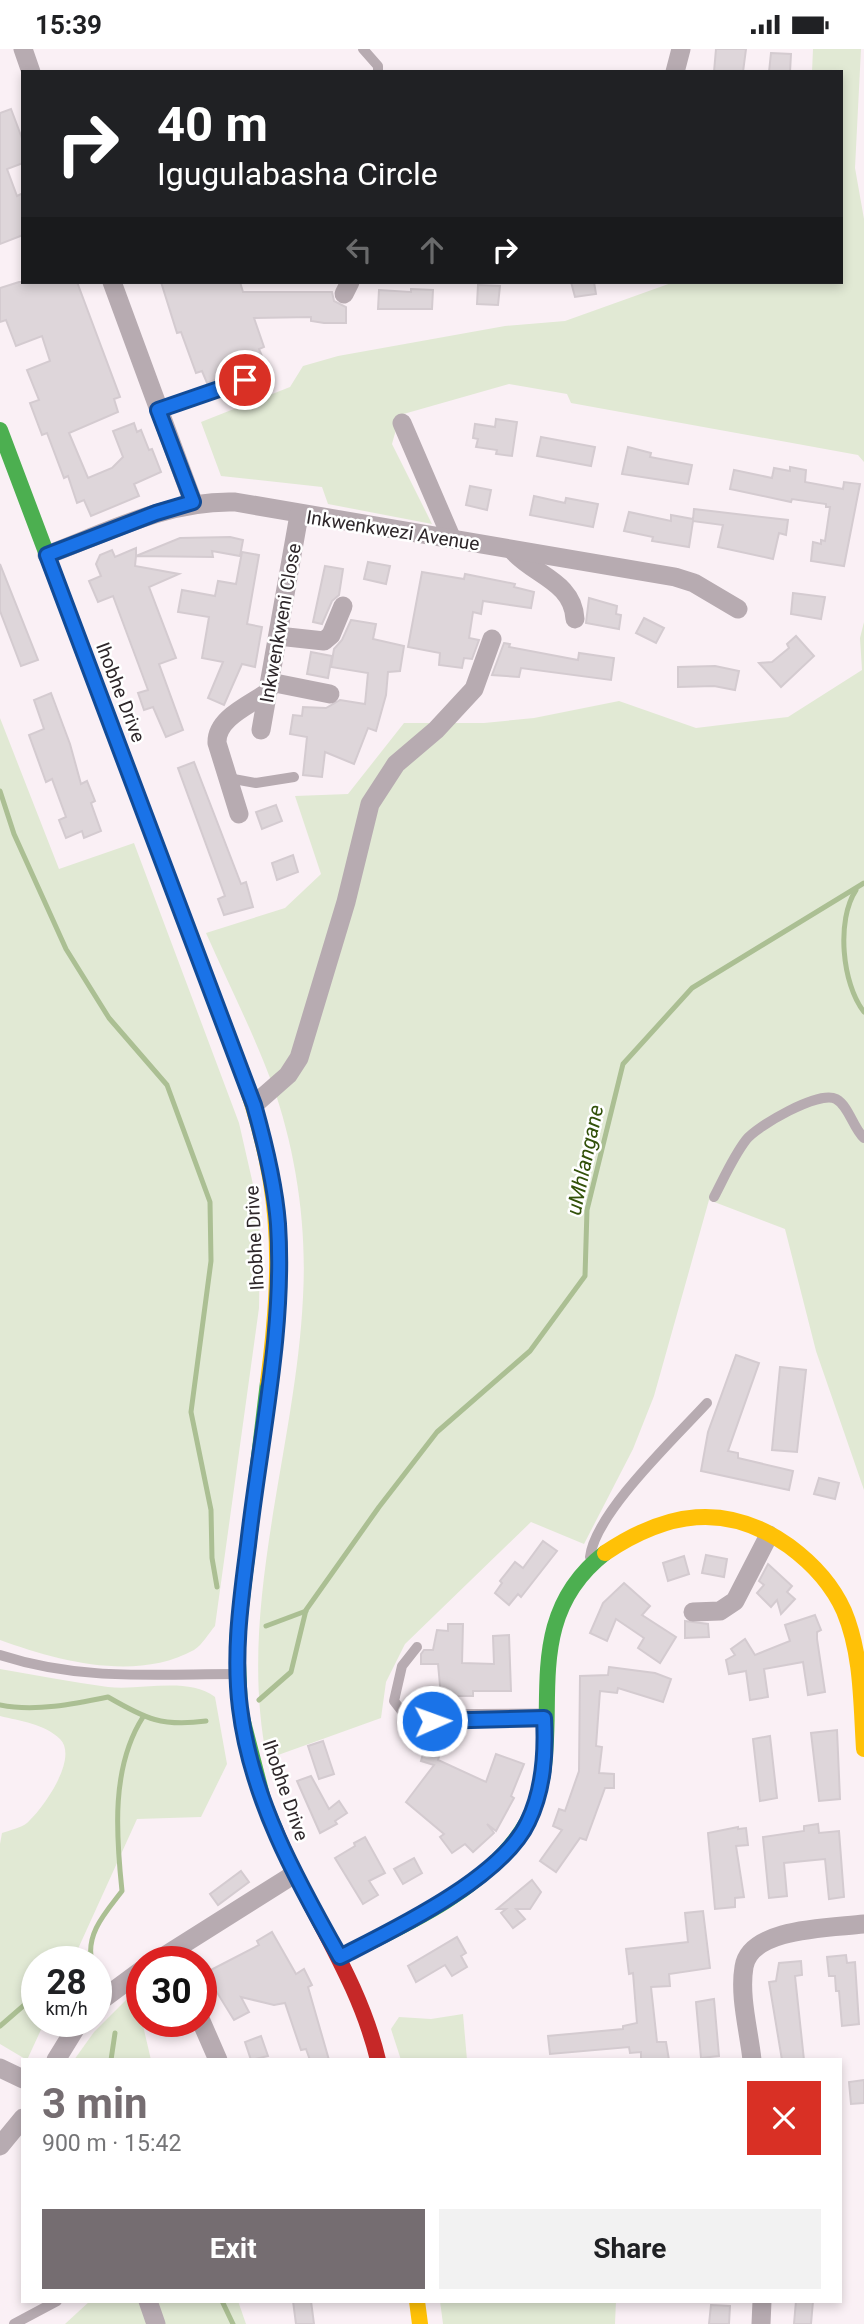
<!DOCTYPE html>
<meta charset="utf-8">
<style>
:root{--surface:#fff;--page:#f2f2f2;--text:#202124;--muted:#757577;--accent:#756d71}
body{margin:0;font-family:Roboto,sans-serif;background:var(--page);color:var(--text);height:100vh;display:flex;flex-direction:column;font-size:26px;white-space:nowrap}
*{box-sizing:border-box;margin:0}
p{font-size:23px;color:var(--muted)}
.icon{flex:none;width:38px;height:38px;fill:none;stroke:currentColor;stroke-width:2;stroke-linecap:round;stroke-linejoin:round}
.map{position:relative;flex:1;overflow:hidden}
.panel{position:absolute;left:21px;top:2009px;width:821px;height:245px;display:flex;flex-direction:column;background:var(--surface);border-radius:0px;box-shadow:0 4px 10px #0003}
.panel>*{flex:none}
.banner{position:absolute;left:21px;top:21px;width:822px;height:214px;border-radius:0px;box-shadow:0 4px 10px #0003;background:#202124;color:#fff;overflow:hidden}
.speed{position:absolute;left:21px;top:1897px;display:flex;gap:14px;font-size:35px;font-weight:700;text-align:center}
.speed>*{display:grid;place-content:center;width:91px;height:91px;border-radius:50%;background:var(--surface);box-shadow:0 4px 10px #0003;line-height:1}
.speed small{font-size:18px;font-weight:400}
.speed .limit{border:10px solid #d22;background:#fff;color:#111}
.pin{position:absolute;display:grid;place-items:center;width:60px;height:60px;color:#fff;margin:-30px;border:4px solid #fff;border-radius:50%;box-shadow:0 2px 7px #0007}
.me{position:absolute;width:77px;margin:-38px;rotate:88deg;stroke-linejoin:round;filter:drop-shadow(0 0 5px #0008)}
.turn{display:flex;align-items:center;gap:24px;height:147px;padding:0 21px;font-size:32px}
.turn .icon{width:91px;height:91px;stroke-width:2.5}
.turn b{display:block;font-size:49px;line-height:60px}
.lanes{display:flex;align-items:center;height:66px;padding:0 21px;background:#0003;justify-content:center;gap:35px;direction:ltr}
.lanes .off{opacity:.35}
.round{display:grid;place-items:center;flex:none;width:74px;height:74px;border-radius:0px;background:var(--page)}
.head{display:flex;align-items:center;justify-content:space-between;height:119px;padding:0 21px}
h1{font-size:42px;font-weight:700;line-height:52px;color:var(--accent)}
.button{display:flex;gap:14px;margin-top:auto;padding:14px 21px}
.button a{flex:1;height:80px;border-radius:0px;background:var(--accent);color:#fff;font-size:28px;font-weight:700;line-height:80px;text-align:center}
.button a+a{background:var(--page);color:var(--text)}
.status{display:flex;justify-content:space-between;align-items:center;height:49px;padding:0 35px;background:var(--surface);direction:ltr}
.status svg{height:19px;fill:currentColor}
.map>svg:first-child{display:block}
.green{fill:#e1e9d4}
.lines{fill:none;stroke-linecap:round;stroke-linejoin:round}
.stream{stroke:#abbf93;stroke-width:5}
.building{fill:#ded6da;stroke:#d4cbd0;stroke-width:2}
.lane{stroke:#b7abb1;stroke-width:10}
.street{stroke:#b7abb1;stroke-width:19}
.fast{stroke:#4caf50;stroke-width:16}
.slow{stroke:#ffc107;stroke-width:16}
.jam{stroke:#c62828;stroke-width:16}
.route-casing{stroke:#114b97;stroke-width:18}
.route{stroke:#1a73e8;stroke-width:12}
.labels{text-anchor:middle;stroke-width:5;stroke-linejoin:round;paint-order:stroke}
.street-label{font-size:19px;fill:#2e272a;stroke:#fff}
.water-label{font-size:21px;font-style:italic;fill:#325109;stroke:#fff}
</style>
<div class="status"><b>15:39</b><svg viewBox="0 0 49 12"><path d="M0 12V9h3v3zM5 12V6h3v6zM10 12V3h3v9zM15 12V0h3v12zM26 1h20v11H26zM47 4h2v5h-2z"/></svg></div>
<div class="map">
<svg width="864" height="2275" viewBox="0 0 864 2275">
<rect width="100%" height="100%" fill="#faf0f5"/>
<!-- green -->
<g class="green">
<path d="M813,0H861L855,119L864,170V413L858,406L571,354L567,345L509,335L400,366L392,395L432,475L328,455L322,438L221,427L201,373L290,338L303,317L338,307L505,277L565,272L674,233H842V23H812Z"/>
<path d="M864,573V1441L816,1302L785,1180L709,1151L654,1347L633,1400L584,1495L531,1473L405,1595L386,1633L381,1669L267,1710C236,1559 296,1400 303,1248C307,1176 296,1102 272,1034C253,983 228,934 206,884L285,859L321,825L295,747L348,745L404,674H484L534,669L619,652L696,679L788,668L862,621L860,589Z"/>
<path d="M0,669L59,820L134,794L239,1074L257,1153L260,1188L259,1259L215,1577C209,1584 202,1596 194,1601C136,1633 58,1612 0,1591Z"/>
<path d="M0,1620C36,1626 72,1633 108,1638C141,1642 187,1627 215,1648L227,1715L201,1768L137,1770L72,1913H37V1972H45L27,2011L0,1995V1795L2,1784C10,1781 21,1779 27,1774C43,1760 79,1709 60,1690C45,1675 20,1672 0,1667Z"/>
<path d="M135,1942L151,2011H74L94,1983Z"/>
<path d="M463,1965L467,2011H401L391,1980L399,1968L431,1970Z"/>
<path d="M90,2252H238L246,2275H65Z"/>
<path d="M440,2252H616L615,2275H443Z"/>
</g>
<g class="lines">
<!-- stream -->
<g class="stream">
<path d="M0,742L14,785L66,900L109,969L167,1036L210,1153L211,1212L191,1363L211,1461L212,1509L217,1538"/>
<path d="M856,841C836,871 842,935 864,963"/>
<path d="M266,1577L306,1562"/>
<path d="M259,1651L291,1623L306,1561L379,1458L437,1383L530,1302L585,1227L587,1161L623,1015L692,939L864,834"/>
<path d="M0,1656C35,1663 74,1655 108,1648C146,1670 162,1678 206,1672"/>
<path d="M74,1913L90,1904"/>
<path d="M92,1913C85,1885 106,1863 122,1842C116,1785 111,1718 143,1668"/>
<path d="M0,1977L37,1945"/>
<path d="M111,2011L115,1984"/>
<path d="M222,2252L233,2275"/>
</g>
</g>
<!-- building -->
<g class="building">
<path d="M716,0H746L743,23H714Z"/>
<path d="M771,4L791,5L790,23H769Z"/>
<path d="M11,60L23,92V114L7,120L17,147L23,144V186L0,195V64Z"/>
<path d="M19,233H77L120,348L114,350L118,363L69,384L88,429L112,419L123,408L113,382L134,374L137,383L141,381L149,401L152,400L161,423L134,435L139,447L91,467L84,451L77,454L68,427L64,429L47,384L42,386L30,354L39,351L27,321L50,312L42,287L16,297L6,271L0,273V239Z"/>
<path d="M161,233H240L243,243H332L334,252L346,258V274H324L311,272V268L254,269L264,298L259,300L264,312L207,334L202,322L196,324L181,283L177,284Z"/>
<path d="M571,233H594L596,245L575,248Z"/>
<path d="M478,236L500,237L498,256L477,255Z"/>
<path d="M411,240L433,241L432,260H378L379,241L411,243Z"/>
<path d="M496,370L517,373L512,407L496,405L497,401L476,398L478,390L473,389L475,375L495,378Z"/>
<path d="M541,388L595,398L591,417L537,407Z"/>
<path d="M628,398L651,404L650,408L692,416L688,435L622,425Z"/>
<path d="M790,418L806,421L805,433L843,440L844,433L860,435L844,517L811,512L813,493L821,495V491L825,492L830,458H826V455L792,450L791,453L730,440L734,421L772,429L774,419L790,422Z"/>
<path d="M470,437L491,441L487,461L466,456Z"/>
<path d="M534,447L565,454L566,449L598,455L593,478L530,466Z"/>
<path d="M694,460L788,471L786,486L779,484L773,510L718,498L723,476L693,472L689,498L652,492L653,488L624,482L629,463L671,472V466L693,470Z"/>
<path d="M230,488L243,491L240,507L212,502L213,508L136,507L135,517L179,525L149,538L176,609L159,615L183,681L166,688L153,658L144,661L138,644L148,641L113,547L98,553L89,532L101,527L96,515L100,506L112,501L115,508L136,499V507L180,489Z"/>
<path d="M242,503L259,506L247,575L262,578L255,618L242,615L224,656L208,649L223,613L202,609L209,568L178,563L182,541L215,547L218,532L236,535Z"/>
<path d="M368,513L390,517L386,535L364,530Z"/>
<path d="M0,515L38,611L21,617L0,562Z"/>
<path d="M325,517L343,520L339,546L332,552L322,575L313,573Z"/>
<path d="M422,523L464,530L465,525L515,535L514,538L534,543L531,559L483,552L481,565L473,563L469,589L479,591L472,610L464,609L462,619L439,616L440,604L408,598Z"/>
<path d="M793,544L825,548L821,570L791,565Z"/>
<path d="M589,549L617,557L616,565L621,566L619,580L586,574Z"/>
<path d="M644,569L664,579L656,594L636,584Z"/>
<path d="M351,571L376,575L373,590L404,597L400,622L388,623L386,646L376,682L368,679L354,715L325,703L322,728L303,726L307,688L290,685L293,666L302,667L303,658L326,659L340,651L365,655L368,624L331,618L334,600L342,591Z"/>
<path d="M796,587L814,607L781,638L759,614L772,613L789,599L787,595Z"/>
<path d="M504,594L510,595L509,598L578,611L579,604L614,609L611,631L521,619L519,628L492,626Z"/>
<path d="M311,603L332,607L328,629L307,625Z"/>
<path d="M715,617L739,622L735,641L714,637L678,638V618Z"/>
<path d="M51,644L70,695L81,735L87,732L95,752L91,754L101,782L84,789L82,782L66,789L59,771L66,768L52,730L46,733L29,686L44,680L34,651Z"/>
<path d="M194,713L241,835L246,833L253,858L224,866L218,850L225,847L178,719Z"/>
<path d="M276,756L282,772L262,780L256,763Z"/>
<path d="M293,806L298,823L277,831L272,814Z"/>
<path d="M736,1306L759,1314L728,1402L738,1404V1409L793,1422L789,1441L701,1422L708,1383Z"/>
<path d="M780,1318L806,1321L797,1403L772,1401Z"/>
<path d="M819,1429L839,1434L835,1450L814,1445Z"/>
<path d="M543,1492L557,1502L521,1548L518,1545L509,1556L495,1544L502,1534L500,1532L515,1513L523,1519Z"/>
<path d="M706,1506L727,1510L724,1528L702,1524Z"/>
<path d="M684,1507L689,1525L668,1532L663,1514Z"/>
<path d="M768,1515L792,1537L787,1543L795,1550L781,1565L777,1551L771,1558L757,1544L764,1536L759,1532Z"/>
<path d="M624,1534L650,1557L642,1566L676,1588L660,1614L638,1599L644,1589L616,1570L607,1592L590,1584L603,1554Z"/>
<path d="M815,1566L821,1581L817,1583V1590L825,1643L808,1646L803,1613L764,1620L768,1648L750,1651L746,1622L729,1625L726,1611L735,1606L731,1600L745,1590L755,1606L790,1592L785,1576Z"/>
<path d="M685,1572L708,1575L709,1588L685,1589Z"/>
<path d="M448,1575H463L462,1614L494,1615L493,1587L509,1586L511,1642H473V1647H441L438,1615H421V1605L424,1601H433L437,1581L448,1582Z"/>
<path d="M609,1618L655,1624L671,1630L663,1653L618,1639L617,1644L600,1642L596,1697L602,1698L599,1724L614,1725V1739H605L586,1791L580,1789L556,1823L540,1812L562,1781L553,1777L559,1760L565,1762L579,1722L580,1627L608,1626Z"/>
<path d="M837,1681L840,1750L819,1752L811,1684Z"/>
<path d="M770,1687L777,1749L760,1752L753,1690Z"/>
<path d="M427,1691L443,1696L438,1711L486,1733L496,1705L524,1715L511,1747L514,1749L496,1782L487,1775L494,1784L473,1803L465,1795L452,1804L440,1788L444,1785L406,1753L434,1716L421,1712Z"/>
<path d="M323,1692L334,1725L319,1730L308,1697Z"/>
<path d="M311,1727L329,1760L339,1752L347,1764L335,1772L337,1775L320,1784L297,1732Z"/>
<path d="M818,1775L819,1784L839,1782L844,1848L829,1850L825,1810L784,1814L787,1847L769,1849L763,1788L804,1782V1777Z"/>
<path d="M738,1778V1780L746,1779L748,1796L736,1797L744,1848L735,1849V1858L715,1860L708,1784Z"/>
<path d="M365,1788L385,1824L369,1832L378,1846L363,1855L335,1809L355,1797L354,1794Z"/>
<path d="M414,1809L422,1824L403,1835L394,1820Z"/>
<path d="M241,1822L249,1833L218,1856L210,1845Z"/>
<path d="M532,1831L541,1843L530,1860H516L525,1870L513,1879L501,1864L506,1860H497Z"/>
<path d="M703,1862L710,1919L669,1925L670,1937L651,1938L657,1993H666L669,2011H641V2003L630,2004L629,1998L550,2005L548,1987L623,1980V1977L637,1974L633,1924L629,1925L626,1900L688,1893L685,1864Z"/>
<path d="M272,1883L296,1925L304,1920L312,1936L308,1938L329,2011H310L306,2000L301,2001L285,1954L274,1956L241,1948L249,1963L234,1971L205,1924L259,1896L257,1892Z"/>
<path d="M457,1888L466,1904L461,1907L467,1918L452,1927L445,1916L416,1933L408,1917Z"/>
<path d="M846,1906L847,1914L855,1913L859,1975L842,1977L839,1942H836L835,1927H829L827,1908Z"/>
<path d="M801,1912L802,1926L795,1927L804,2011H782L769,1933L776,1932L779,1914Z"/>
<path d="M714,1950L719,2007L701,2009L696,1953Z"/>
<path d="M261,1987L268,2007L251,2011L245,1993Z"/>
<path d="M864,2031V2054L851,2055L849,2033Z"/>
<path d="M293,2252H311L314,2275H296Z"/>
<path d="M796,2252H813L811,2275H794Z"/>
<path d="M711,2256L730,2257L729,2275H709Z"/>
</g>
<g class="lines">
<!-- lane -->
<g class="lane">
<path d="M363,0L378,17V23"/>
<path d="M158,361L267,323"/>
<path d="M228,729L256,734L294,728"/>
<path d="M714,1148C724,1129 733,1108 746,1091C757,1077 819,1041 836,1050C849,1057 853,1079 864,1089"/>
<path d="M590,1508C595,1464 676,1388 707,1354"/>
<path d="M417,1598L402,1617L394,1652L401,1661L418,1670"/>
<path d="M0,1606C80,1632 154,1625 236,1625"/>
<path d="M14,2275L57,2252"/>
</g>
<!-- street -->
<g class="street">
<path d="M23,0L31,23"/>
<path d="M675,23L681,0"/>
<path d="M112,233L193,453"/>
<path d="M344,245L350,233"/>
<path d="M402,374L451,488"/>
<path d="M512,501C533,526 573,532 575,570"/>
<path d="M47,506C108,483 168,451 235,453L675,528L694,534L738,560"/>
<path d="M278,587L324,592L331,586L343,557"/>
<path d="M270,633L330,645"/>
<path d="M261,681L299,466"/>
<path d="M239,765L217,694C216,669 250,656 268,643"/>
<path d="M254,1056L288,1026L299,1009L346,853L370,755L396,715L436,681L474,640L492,590"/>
<path d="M693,1563L720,1562L735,1552L769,1486"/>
<path d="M418,1670L544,1669"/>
<path d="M155,1913L293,1826"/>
<path d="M96,1955L142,1921"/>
<path d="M201,1972L218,2011"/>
<path d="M56,2011L80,1972"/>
<path d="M752,2011C749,1982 739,1947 744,1918C750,1878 832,1879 864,1875"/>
<path d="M0,2019L23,2030"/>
<path d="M0,2097L23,2069"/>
<path d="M148,2252L156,2275"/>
<path d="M761,2275L762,2252"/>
</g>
<!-- fast -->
<g class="fast">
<path d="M0,381L238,1013"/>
<path d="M268,1333L237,1591L240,1661L264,1754L275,1780"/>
<path d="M340,1908C402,1877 473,1847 516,1790C583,1703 502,1584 605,1504"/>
</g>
<!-- slow -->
<g class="slow">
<path d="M238,1013C282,1131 284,1208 268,1333"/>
<path d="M605,1504C666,1463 726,1452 789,1497C812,1514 832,1535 844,1562C862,1605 861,1654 864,1700"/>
<path d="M417,2252L420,2275"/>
</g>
<!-- jam -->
<path class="jam" d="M275,1780C306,1859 358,1927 378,2011"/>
</g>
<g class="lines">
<!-- route casing -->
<g class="route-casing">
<path id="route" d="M245,331L158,361L193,453L156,464L47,506L254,1056C265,1095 275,1135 278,1175C285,1282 260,1390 248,1496C241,1550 233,1604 240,1659C251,1749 296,1830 340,1908C395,1880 502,1829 528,1773C544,1740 546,1704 544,1669L432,1672"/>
</g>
<!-- route -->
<use href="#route" class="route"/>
</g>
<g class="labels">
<!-- street labels -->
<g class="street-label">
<text transform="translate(393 481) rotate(9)" y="7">Inkwenkwezi Avenue</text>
<text transform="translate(280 574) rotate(-80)" y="7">Inkwenkweni Close</text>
<text transform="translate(121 643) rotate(69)" y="7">Ihobhe Drive</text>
<text transform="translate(254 1189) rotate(-93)" y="7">Ihobhe Drive</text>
<text transform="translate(286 1741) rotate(71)" y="7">Ihobhe Drive</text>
</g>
<!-- water labels -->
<g class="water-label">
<text transform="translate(585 1111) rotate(-78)" y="7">uMhlangane</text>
</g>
</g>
</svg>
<div class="speed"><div>28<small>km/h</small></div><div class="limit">30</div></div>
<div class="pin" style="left:245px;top:331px;background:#d93025"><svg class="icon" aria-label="arrive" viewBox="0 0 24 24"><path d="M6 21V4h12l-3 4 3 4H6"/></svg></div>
<svg class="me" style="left:432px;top:1672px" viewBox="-20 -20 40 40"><circle r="17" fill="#1a73e8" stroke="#fff" stroke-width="3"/><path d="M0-11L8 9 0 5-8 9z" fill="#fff"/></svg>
<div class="banner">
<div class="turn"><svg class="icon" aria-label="right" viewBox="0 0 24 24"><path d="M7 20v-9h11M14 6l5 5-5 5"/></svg><div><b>40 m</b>Igugulabasha Circle</div></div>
<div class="lanes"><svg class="icon off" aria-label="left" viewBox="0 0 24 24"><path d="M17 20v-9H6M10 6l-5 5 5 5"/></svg><svg class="icon off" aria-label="ahead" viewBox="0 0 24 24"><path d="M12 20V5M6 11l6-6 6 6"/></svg><svg class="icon" aria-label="right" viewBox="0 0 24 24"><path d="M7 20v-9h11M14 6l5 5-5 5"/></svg></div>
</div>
<section class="panel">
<div class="head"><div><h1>3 min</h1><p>900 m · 15:42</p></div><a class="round" style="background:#d93025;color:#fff"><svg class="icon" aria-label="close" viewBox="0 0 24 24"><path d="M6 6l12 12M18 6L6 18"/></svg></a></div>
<div class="button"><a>Exit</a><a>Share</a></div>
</section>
</div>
